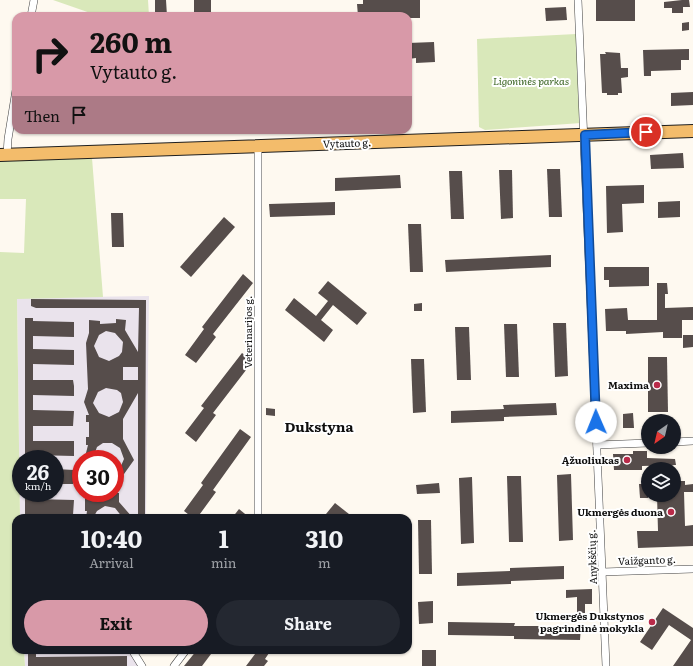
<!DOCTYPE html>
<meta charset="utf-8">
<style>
:root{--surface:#171b24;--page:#242831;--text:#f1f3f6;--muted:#9ea1a6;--accent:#d899a8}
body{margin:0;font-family:Literata,serif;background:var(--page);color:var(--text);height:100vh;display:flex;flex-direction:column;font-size:15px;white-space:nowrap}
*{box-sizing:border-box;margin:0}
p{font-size:13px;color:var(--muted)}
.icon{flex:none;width:22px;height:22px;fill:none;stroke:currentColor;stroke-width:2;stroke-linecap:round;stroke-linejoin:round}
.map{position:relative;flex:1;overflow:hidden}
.panel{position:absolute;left:12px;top:514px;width:400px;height:140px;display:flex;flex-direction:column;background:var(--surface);border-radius:12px;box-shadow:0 1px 3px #0004}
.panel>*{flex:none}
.banner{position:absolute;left:12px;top:12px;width:400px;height:122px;border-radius:12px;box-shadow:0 1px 3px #0004;background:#d899a8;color:#111;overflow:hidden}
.needle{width:26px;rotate:214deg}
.buttons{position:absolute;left:641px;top:414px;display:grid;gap:8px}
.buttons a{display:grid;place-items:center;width:40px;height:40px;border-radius:50%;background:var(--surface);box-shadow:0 1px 3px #0004;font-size:20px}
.speed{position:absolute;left:12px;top:450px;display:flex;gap:8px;font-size:20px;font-weight:700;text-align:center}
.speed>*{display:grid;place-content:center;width:52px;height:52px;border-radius:50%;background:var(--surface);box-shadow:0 1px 3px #0004;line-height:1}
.speed small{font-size:10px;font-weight:400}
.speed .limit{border:6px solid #d22;background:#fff;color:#111}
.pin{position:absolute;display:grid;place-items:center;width:34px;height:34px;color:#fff;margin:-17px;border:2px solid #fff;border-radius:50%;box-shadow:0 1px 4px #0007}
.me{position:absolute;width:44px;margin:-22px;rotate:359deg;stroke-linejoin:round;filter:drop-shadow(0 0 3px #0008)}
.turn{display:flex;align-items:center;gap:14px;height:84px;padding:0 12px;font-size:18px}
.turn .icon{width:52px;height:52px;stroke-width:2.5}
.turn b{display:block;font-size:28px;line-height:34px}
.then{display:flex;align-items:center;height:38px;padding:0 12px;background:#0003;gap:8px;font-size:15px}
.eta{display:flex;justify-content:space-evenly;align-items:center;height:68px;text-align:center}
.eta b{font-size:24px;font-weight:700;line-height:28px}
.button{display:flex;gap:8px;margin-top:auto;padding:8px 12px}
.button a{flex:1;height:46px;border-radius:24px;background:var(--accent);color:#111;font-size:16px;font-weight:700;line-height:46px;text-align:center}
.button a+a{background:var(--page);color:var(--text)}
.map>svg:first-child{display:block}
.industrial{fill:#eae3ec;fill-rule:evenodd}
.green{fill:#d9e8ba}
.building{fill:#564d4b;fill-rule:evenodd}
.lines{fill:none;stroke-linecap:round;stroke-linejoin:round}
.street-casing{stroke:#414141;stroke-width:8}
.primary-casing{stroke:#1f1f1f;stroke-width:14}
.street{stroke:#fff;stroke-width:7}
.primary{stroke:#f3bc6b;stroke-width:12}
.route-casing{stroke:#114b97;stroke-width:10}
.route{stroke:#1a73e8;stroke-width:7}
.poi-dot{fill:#b92b49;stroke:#fff;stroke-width:1.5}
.labels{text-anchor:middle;stroke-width:4;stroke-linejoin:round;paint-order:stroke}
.park-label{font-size:10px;font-style:italic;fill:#396321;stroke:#fff}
.street-label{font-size:10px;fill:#0e0e0e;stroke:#fff}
.poi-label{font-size:10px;font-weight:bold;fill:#0e0e0e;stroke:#fff;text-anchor:end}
.district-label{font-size:14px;font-weight:bold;fill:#0e0e0e;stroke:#fff}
</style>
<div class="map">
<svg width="693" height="666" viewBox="0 0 693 666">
<rect width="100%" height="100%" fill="#fef9f0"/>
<!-- industrial -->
<g class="industrial">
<path d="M149,296L146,518H20L17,298ZM21,459H55V493H21ZM81,459H115V493H81Z"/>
<path d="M24,650H132L142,666H25Z"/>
</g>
<!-- green -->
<g class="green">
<path d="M53,0H148L149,16H99Z"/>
<path d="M576,34L581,123L485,130L479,127L477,39Z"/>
<path d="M92,158L103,297L17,299L20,518H16V650H24L25,666H0V252L24,253L26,199H0V160Z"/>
</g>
<!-- building -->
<g class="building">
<path d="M155,0H166L167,16H155Z"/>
<rect x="194" y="0" width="17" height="12"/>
<path d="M363,0H420V18H408V16H358L357,4H363Z"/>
<rect x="596" y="0" width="39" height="21"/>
<path d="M682,0H689L690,7H683V13H672V8H664V2Z"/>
<path d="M566,7L567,20L546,21L545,8Z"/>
<path d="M689,22V30L682,31V23Z"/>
<path d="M434,42L435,62L416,63V58L408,59V43Z"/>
<path d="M689,49V60H681V70L651,71V76H644L643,50Z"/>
<path d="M605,52L620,53L621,68H628V77L621,78L622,93H618V95H607V93H602L600,54H606Z"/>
<path d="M693,92V105L671,106V93Z"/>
<path d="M683,153L684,168L651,169L650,155Z"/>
<path d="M547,169H560L562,217H549Z"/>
<path d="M499,170H512L513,218L501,219Z"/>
<path d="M449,171H462L464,219H451Z"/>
<path d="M400,175L401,188L335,191V178Z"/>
<path d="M644,185V203L622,204L623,232L607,233L606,186Z"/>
<path d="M680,201V217L658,218V202Z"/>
<path d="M335,202V215L270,217L269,204Z"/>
<path d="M111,213H123L124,247H112Z"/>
<path d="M224,217L235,227L191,277L180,267Z"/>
<path d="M408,224H421L423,272H410Z"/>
<path d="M551,255V267L446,272L445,260Z"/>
<path d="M604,267H649V286L609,287V280H604Z"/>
<path d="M243,274L253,283L213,334L216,337L196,363L185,355L204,329L202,327Z"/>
<path d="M328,281L367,313L357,325L333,305L321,320L333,330L324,342L285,310L294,298L316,316L328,301L318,293Z"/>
<path d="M657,283H667L668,294H665V308L693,307V320H682V338H663V332L626,334V331H606L605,309L627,308L628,320H657Z"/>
<path d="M31,299L146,300L145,518H138V393L123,419V439L134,460L124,474L115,482V472L120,468L124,459L120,448L112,443H103L97,447L93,458L85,457L88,445H86V437H89V422H86V415H89L84,402L88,389L86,343L89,333V320L100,321V324L116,323V319L126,320L125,330L138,352L139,308H36L31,306ZM106,331L115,333L123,342L122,352L119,356L109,361L99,357L94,346L99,335ZM123,367H138V380H123ZM106,388L117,390L121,393L123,402L119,412L109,417L99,413L93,403L98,392Z"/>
<path d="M422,303V311H414V304Z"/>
<path d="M25,318H33V321L74,322V337L33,336V349L74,350V365L33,364V380H73L74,386V396L33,395V410L74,411L73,426H33V441H74V456L33,455V459H25Z"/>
<path d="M553,323H566L568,376L555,377Z"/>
<path d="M504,324H517L519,377H506Z"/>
<path d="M455,327H469L471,380H457Z"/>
<path d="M683,335H693V347L683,348Z"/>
<path d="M242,353L253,361L213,413L216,415L196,442L185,433L204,408L201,406Z"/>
<path d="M648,357H667L668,412H648Z"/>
<path d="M411,359H424L426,412L413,413Z"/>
<path d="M556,403L557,415L504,417V421L451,423V411L504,409L503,405Z"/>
<path d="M266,408L275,409V416L266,415Z"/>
<path d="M633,413L634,428H623V414Z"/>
<path d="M240,429L251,437L213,490L216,492L197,518H193L184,511L203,485L201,483Z"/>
<path d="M633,451H647V458L675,459L676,465L642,466V470H614L613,454H633Z"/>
<path d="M55,469L74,470L73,484H55Z"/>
<path d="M571,474L573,540L559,541L557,475Z"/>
<path d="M507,476H521L523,542H509Z"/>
<path d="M472,477L474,543L461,544L459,478Z"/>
<path d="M674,481H685V485L693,484V492H684L685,526L693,525V546L638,548L637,531H658L657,495H674Z"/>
<path d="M439,483L440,493L417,494L416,485Z"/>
<path d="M639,484H648V498H640Z"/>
<path d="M25,493H33V499L74,500L73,515L33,514V518H25Z"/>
<path d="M85,493H119V502L133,518H123L115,508L105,506L97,511L93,518H86L87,511H85Z"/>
<path d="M335,503L354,518H331L326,514Z"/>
<path d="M239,509L250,518H232Z"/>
<path d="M418,520H431L432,574H419Z"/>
<path d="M564,566V579L511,581V584L457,586V573L510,571V568Z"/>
<path d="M592,589V604H585V613H577V597L566,598V590Z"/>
<path d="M433,601V623L419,624L418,602Z"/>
<path d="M663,608L693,628V666H673L691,640L669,625L652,650L640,642Z"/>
<path d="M448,622L515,623L514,626H581L580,640L514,639V636L448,635Z"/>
<path d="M28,650H36V657L127,656V666H28Z"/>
<path d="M197,650H214L202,666H184Z"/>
<path d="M258,650H271L265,659L268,661L264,666H246Z"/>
<rect x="422" y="650" width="14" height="16"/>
</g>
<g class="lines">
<!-- street casing -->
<g class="street-casing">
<g id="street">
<path d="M578,0L606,666"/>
<path d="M31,16L34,0"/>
<path d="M7,155L8,139L16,90"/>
<path d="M674,442L693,441"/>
<path d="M597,445L648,443"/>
<path d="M258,518V146"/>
<path d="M602,572L693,569"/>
<path d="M132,650L142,666"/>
<path d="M174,666L186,650"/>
</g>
</g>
<!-- primary casing -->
<g class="primary-casing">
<path id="primary" d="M0,155L693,131"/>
</g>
<!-- street -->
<use href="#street" class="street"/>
<!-- primary -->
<use href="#primary" class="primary"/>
</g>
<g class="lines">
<!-- route casing -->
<g class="route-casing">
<path id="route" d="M596,422L585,135L646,132"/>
</g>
<!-- route -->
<use href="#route" class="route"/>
</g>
<!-- markers -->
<g class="poi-dot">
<circle cx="657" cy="385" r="4"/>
<circle cx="627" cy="460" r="4"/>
<circle cx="671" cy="512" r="4"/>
<circle cx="652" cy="622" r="4"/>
</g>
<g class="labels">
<!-- park labels -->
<g class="park-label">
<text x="531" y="85">Ligoninės parkas</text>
</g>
<!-- street labels -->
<g class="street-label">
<text transform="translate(347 143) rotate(-2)" y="4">Vytauto g.</text>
<text transform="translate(248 332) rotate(-90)" y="4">Veterinarijos g.</text>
<text transform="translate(592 557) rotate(-92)" y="4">Anykščių g.</text>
<text transform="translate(647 560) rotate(-2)" y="4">Vaižganto g.</text>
</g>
<!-- poi labels -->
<g class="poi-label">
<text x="649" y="389">Maxima</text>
<text x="619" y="464">Ąžuoliukas</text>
<text x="663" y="516">Ukmergės duona</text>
<text x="644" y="620">Ukmergės Dukstynos<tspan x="644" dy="12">pagrindinė mokykla</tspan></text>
</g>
<!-- district labels -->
<g class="district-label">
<text x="319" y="432">Dukstyna</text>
</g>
</g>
</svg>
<div class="buttons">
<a><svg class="needle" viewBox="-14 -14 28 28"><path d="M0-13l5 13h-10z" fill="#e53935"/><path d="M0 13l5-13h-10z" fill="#9ea1a6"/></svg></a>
<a><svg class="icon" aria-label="layers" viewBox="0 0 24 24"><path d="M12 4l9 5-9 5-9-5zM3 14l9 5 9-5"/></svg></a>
</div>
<div class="speed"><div>26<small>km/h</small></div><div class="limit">30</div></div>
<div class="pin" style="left:646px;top:132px;background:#d93025"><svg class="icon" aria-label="arrive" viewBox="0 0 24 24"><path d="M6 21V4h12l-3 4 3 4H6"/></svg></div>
<svg class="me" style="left:596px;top:422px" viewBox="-20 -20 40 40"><circle r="19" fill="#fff"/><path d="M0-13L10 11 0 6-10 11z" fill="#1a73e8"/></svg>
<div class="banner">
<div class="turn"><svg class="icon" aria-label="right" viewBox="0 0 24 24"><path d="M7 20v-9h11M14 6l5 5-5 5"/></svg><div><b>260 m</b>Vytauto g.</div></div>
<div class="then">Then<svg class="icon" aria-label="arrive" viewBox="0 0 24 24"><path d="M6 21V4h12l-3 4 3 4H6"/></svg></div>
</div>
<section class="panel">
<div class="eta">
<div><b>10:40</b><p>Arrival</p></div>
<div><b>1</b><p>min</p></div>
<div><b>310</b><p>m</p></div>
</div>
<div class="button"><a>Exit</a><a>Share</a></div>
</section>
</div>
